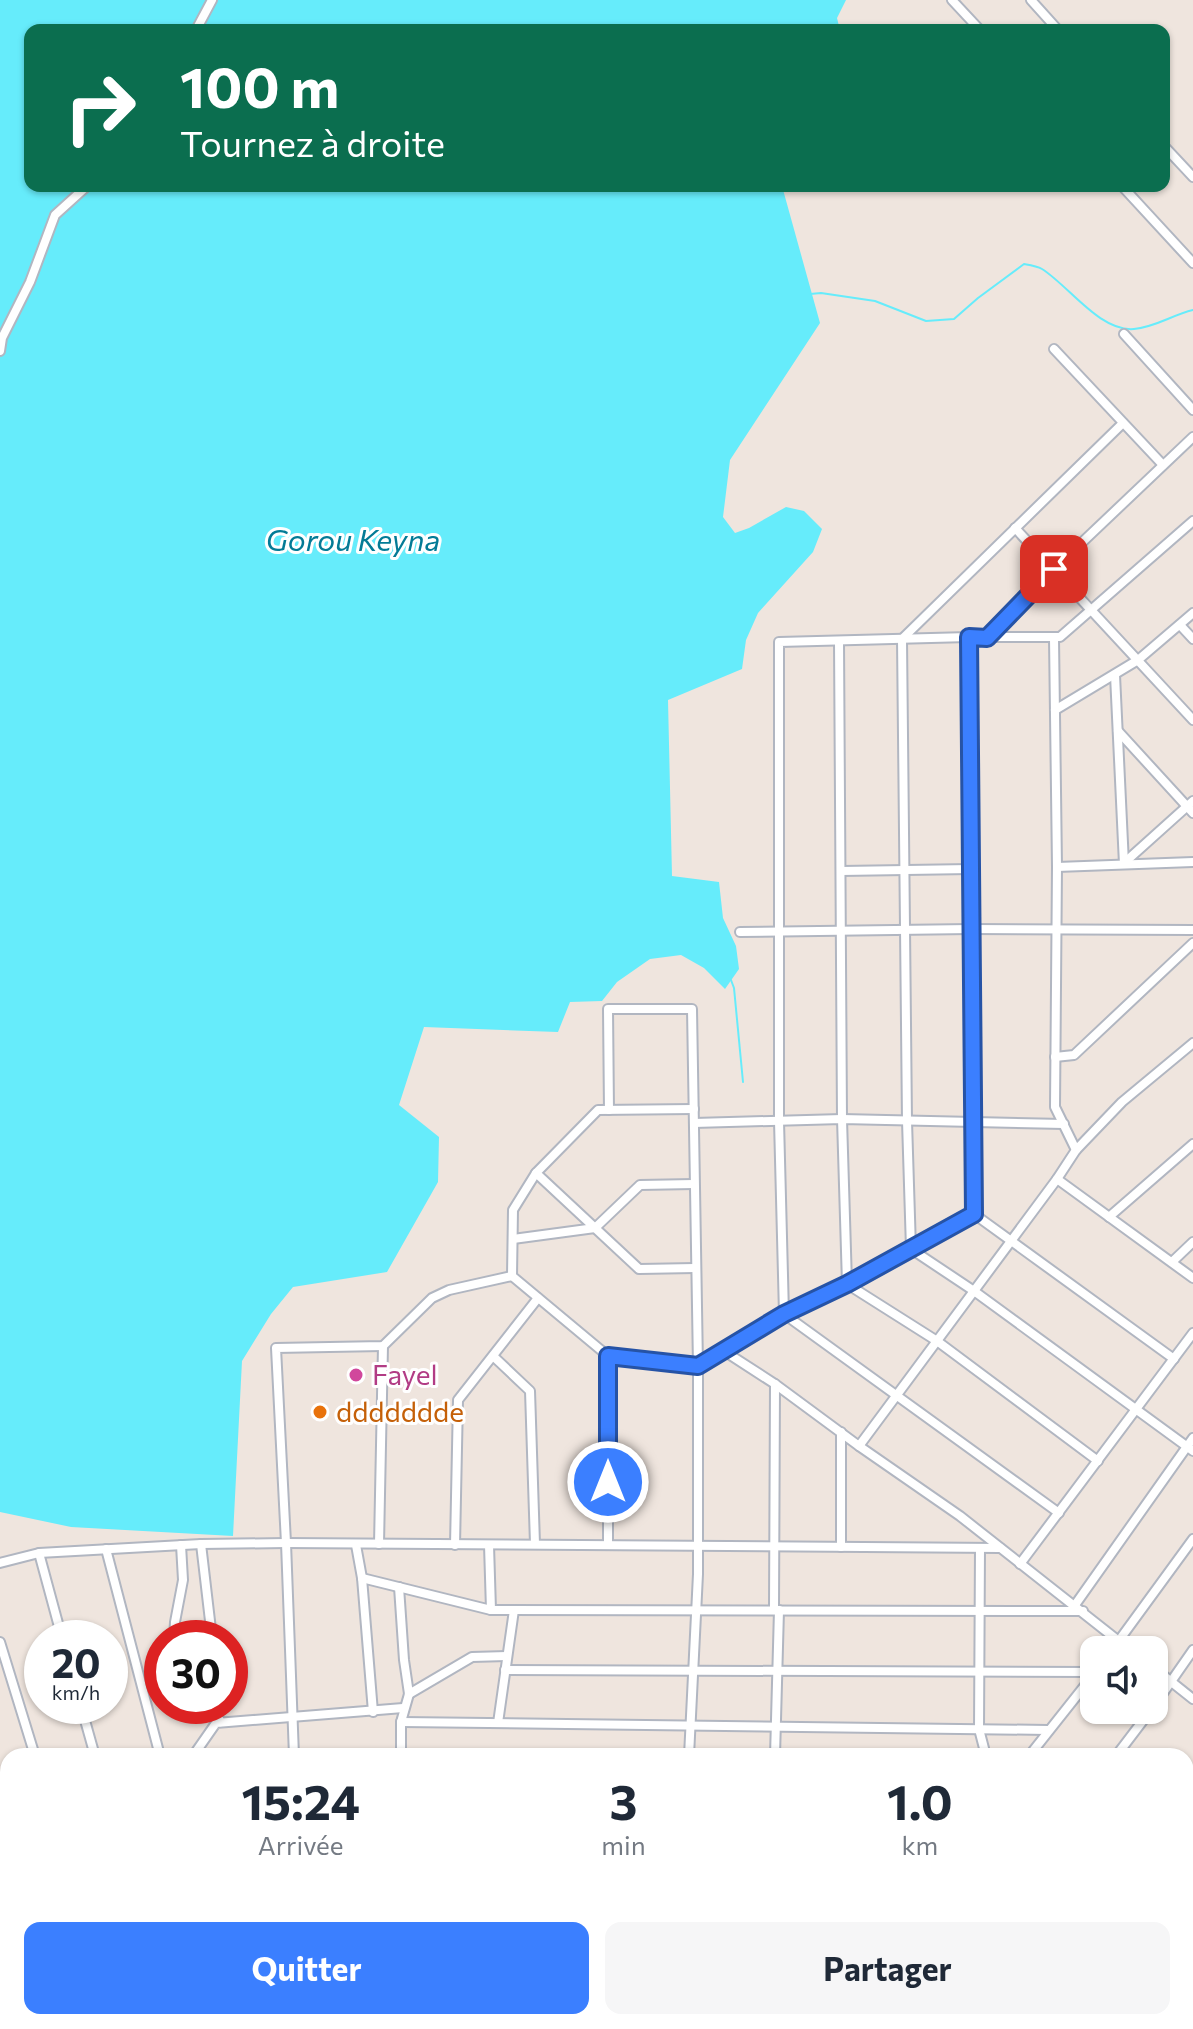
<!DOCTYPE html>
<html lang="fr">
<meta charset="utf-8">
<style>
:root{--surface:#fff;--page:#f6f6f7;--text:#1f2937;--muted:#747a83;--accent:#3b7fff}
body{margin:0;font-family:Commissioner,sans-serif;background:var(--page);color:var(--text);height:100vh;display:flex;flex-direction:column;font-size:30px;white-space:nowrap}
*{box-sizing:border-box;margin:0}
p{font-size:26px;color:var(--muted)}
.icon{flex:none;width:44px;height:44px;fill:none;stroke:currentColor;stroke-width:2;stroke-linecap:round;stroke-linejoin:round}
.map{position:relative;flex:1;overflow:hidden}
.drawer{position:absolute;left:0px;top:1748px;width:1194px;height:282px;display:flex;flex-direction:column;background:var(--surface);border-radius:24px 24px 0 0;box-shadow:0 2px 6px #0004}
.drawer>*{flex:none}
.hud{position:absolute;left:24px;top:24px;width:1146px;height:168px;border-radius:16px;box-shadow:0 2px 6px #0004;background:#0b6e4f;color:#fff;overflow:hidden}
.buttons{position:absolute;left:1080px;top:1636px;display:grid;gap:16px}
.buttons a{display:grid;place-items:center;width:88px;height:88px;border-radius:16px;background:var(--surface);box-shadow:0 2px 6px #0004;font-size:40px}
.speed{position:absolute;left:24px;top:1620px;display:flex;gap:16px;font-size:40px;font-weight:700;text-align:center}
.speed>*{display:grid;place-content:center;width:104px;height:104px;border-radius:50%;background:var(--surface);box-shadow:0 2px 6px #0004;line-height:1}
.speed small{font-size:20px;font-weight:400}
.speed .limit{border:12px solid #d22;background:#fff;color:#111}
.pin{position:absolute;display:grid;place-items:center;width:68px;height:68px;color:#fff;margin:-34px;border-radius:16px;box-shadow:0 4px 12px #0006}
.me{position:absolute;width:88px;margin:-44px;rotate:0deg;stroke-linejoin:round;filter:drop-shadow(0 0 6px #0008)}
.turn{display:flex;align-items:center;gap:28px;height:168px;padding:0 24px;font-size:36px}
.turn .icon{width:104px;height:104px;stroke-width:2.5}
.turn b{display:block;font-size:56px;line-height:68px}
.eta{display:flex;justify-content:space-evenly;align-items:center;height:136px;text-align:center}
.eta b{font-size:48px;font-weight:700;line-height:56px}
.primary-button{display:flex;gap:16px;margin-top:auto;padding:16px 24px}
.primary-button a{flex:1;height:92px;border-radius:16px;background:var(--accent);color:#fff;font-size:32px;font-weight:700;line-height:92px;text-align:center}
.primary-button a+a{background:var(--page);color:var(--text)}
.map>svg:first-child{display:block}
.water{fill:#66ecfb}
.lines{fill:none;stroke-linecap:round;stroke-linejoin:round}
.stream{stroke:#66ecfb;stroke-width:2}
.street-casing{stroke:#b1b6c1;stroke-width:12}
.street{stroke:#fff;stroke-width:8}
.route-casing{stroke:#2653a6;stroke-width:20}
.route{stroke:#3b7fff;stroke-width:14}
.hotel-dot{fill:#d1479c;stroke:#fff;stroke-width:3}
.food-dot{fill:#e8710a;stroke:#fff;stroke-width:3}
.labels{text-anchor:middle;stroke-width:6;stroke-linejoin:round;paint-order:stroke}
.hotel-label{font-size:28px;fill:#b23c85;stroke:#fff;text-anchor:start}
.food-label{font-size:28px;fill:#c56008;stroke:#fff;text-anchor:start}
.water-label{font-size:30px;font-style:italic;fill:#037b96;stroke:#fff}
</style>
<div class="map">
<svg width="1193" height="2029" viewBox="0 0 1193 2029">
<rect width="100%" height="100%" fill="#efe5de"/>
<!-- water -->
<path class="water" d="M0,0H846L837,18L840,30H30V186H782L820,323L730,460L723,517L735,533L749,528L786,507L804,511L822,529L813,552L758,613L746,640L742,669L668,700L672,876L719,882L723,918L736,946L739,969L725,989L704,968L681,955L650,959L617,982L602,1001L570,1002L558,1032L424,1027L399,1105L439,1137L438,1182L387,1272L293,1287L271,1314L242,1361L233,1536L71,1527L0,1512Z"/>
<g class="lines">
<!-- stream -->
<g class="stream">
<path d="M810,294L821,293L875,301L926,321L954,319L978,298L1024,264C1030,265 1037,266 1042,269C1069,286 1100,332 1134,329C1156,327 1172,315 1193,310"/>
<path d="M731,980L734,988L743,1082"/>
<path d="M0,1923L8,1920"/>
</g>
<!-- street casing -->
<g class="street-casing">
<g id="street">
<path d="M952,0L980,30"/>
<path d="M1031,0L1058,30"/>
<path d="M196,30L212,0"/>
<path d="M1164,146L1193,177"/>
<path d="M1122,186L1193,263"/>
<path d="M1124,334L1193,410"/>
<path d="M1054,349L1163,465"/>
<path d="M0,351L2,338L30,282L55,215L87,186"/>
<path d="M1123,423L902,639L907,1121L911,1249L974,1291L1193,1451"/>
<path d="M1015,528L1193,720"/>
<path d="M1180,625L1193,639"/>
<path d="M969,637L974,1214"/>
<path d="M987,638L1054,569L1193,437"/>
<path d="M1054,638L1057,867L1055,1107L1076,1150"/>
<path d="M839,641L842,1119L847,1284L937,1341L1098,1461"/>
<path d="M1115,675L1124,864"/>
<path d="M1055,710L1138,660L1193,613"/>
<path d="M1118,731L1193,813"/>
<path d="M1124,863L1193,801"/>
<path d="M1057,867L1193,862"/>
<path d="M841,871L971,869"/>
<path d="M740,932L971,929L1193,930"/>
<path d="M1055,1057L1074,1055L1193,943"/>
<path d="M694,1109L598,1110L536,1173L639,1269L695,1268"/>
<path d="M609,1110L608,1009H692L698,1366V1574L689,1756"/>
<path d="M694,1123L842,1119L1064,1124"/>
<path d="M1057,1179L1193,1278"/>
<path d="M974,1214L1174,1359"/>
<path d="M1109,1217L1193,1144"/>
<path d="M513,1239L595,1228L640,1185L694,1184"/>
<path d="M1172,1262L1193,1242"/>
<path d="M512,1276L608,1356L698,1366L784,1314L847,1284L974,1214"/>
<path d="M512,1276L513,1210L536,1173"/>
<path d="M724,1351L775,1384L859,1446L960,1516L1130,1650"/>
<path d="M493,1356L530,1391L535,1544"/>
<path d="M608,1356V1545"/>
<path d="M859,1446L1057,1179L1076,1150L1122,1102L1193,1043"/>
<path d="M1059,1513L784,1314L779,1121V642L969,637H1060L1193,521"/>
<path d="M201,1544L212,1638"/>
<path d="M379,1544L383,1346"/>
<path d="M356,1545L362,1578L373,1712"/>
<path d="M455,1545L458,1400L538,1298"/>
<path d="M489,1545L491,1610"/>
<path d="M841,1547V1432"/>
<path d="M980,1548L979,1729L986,1756"/>
<path d="M106,1549L160,1756"/>
<path d="M39,1553L62,1638"/>
<path d="M0,1563L39,1553L201,1544L286,1543L1000,1548"/>
<path d="M1020,1564L1193,1333"/>
<path d="M362,1578L491,1610L1083,1611"/>
<path d="M399,1587L404,1660L409,1694L401,1722V1756"/>
<path d="M1075,1605L1193,1438"/>
<path d="M774,1610L775,1384"/>
<path d="M174,1638L175,1622L183,1580L181,1545"/>
<path d="M0,1642L35,1756"/>
<path d="M1112,1650L1193,1539"/>
<path d="M1154,1668L1193,1699"/>
<path d="M505,1670L1094,1672"/>
<path d="M409,1694L472,1657L507,1656"/>
<path d="M81,1706L95,1756"/>
<path d="M210,1706L221,1722"/>
<path d="M1154,1706L1193,1650"/>
<path d="M401,1722L1048,1730"/>
<path d="M498,1723L514,1610"/>
<path d="M193,1756L216,1723L403,1708"/>
<path d="M294,1756L286,1543L276,1348L383,1346L432,1298L449,1290L512,1276"/>
<path d="M775,1756L779,1610"/>
<path d="M1029,1756L1094,1674"/>
<path d="M1116,1756L1151,1710"/>
<path d="M1186,1780L1193,1771"/>
<path d="M0,1789H8"/>
<path d="M0,1864H8"/>
<path d="M1186,1963L1193,1822"/>
<path d="M512,2022L648,2029"/>
<path d="M898,2022L908,2029"/>
<path d="M1126,2022L1193,2025"/>
<path d="M28,2029L31,2022"/>
<path d="M125,2029V2022"/>
<path d="M198,2029V2022"/>
<path d="M285,2029L286,2022"/>
<path d="M369,2029V2022"/>
<path d="M429,2029V2022"/>
<path d="M489,2029L490,2022"/>
<path d="M675,2029V2022"/>
<path d="M808,2029L814,2022"/>
<path d="M987,2029L992,2022"/>
</g>
</g>
<!-- street -->
<use href="#street" class="street"/>
</g>
<g class="lines">
<!-- route casing -->
<g class="route-casing">
<path id="route" d="M608,1482V1356L698,1366L784,1314L847,1284L974,1214L969,637L987,638L1054,569"/>
</g>
<!-- route -->
<use href="#route" class="route"/>
</g>
<!-- markers -->
<circle class="hotel-dot" cx="356" cy="1375" r="8"/>
<circle class="food-dot" cx="320" cy="1412" r="8"/>
<g class="labels">
<!-- hotel labels -->
<g class="hotel-label">
<text x="372" y="1385">Fayel</text>
</g>
<!-- food labels -->
<g class="food-label">
<text x="336" y="1422">ddddddde</text>
</g>
<!-- water labels -->
<g class="water-label">
<text x="353" y="551">Gorou Keyna</text>
</g>
</g>
</svg>
<div class="buttons">
<a><svg class="icon" aria-label="sound" viewBox="0 0 24 24"><path d="M4 9h4l5-4v14l-5-4H4zM17 9q2 3 0 6"/></svg></a>
</div>
<div class="speed"><div>20<small>km/h</small></div><div class="limit">30</div></div>
<div class="pin" style="left:1054px;top:569px;background:#d93025"><svg class="icon" aria-label="arrive" viewBox="0 0 24 24"><path d="M6 21V4h12l-3 4 3 4H6"/></svg></div>
<svg class="me" style="left:608px;top:1482px" viewBox="-20 -20 40 40"><circle r="17" fill="#3b7fff" stroke="#fff" stroke-width="3"/><path d="M0-11L8 9 0 5-8 9z" fill="#fff"/></svg>
<div class="hud">
<div class="turn"><svg class="icon" aria-label="right" viewBox="0 0 24 24"><path d="M7 20v-9h11M14 6l5 5-5 5"/></svg><div><b>100 m</b>Tournez à droite</div></div>
</div>
<section class="drawer">
<div class="eta">
<div><b>15:24</b><p>Arrivée</p></div>
<div><b>3</b><p>min</p></div>
<div><b>1.0</b><p>km</p></div>
</div>
<div class="primary-button"><a>Quitter</a><a>Partager</a></div>
</section>
</div>
